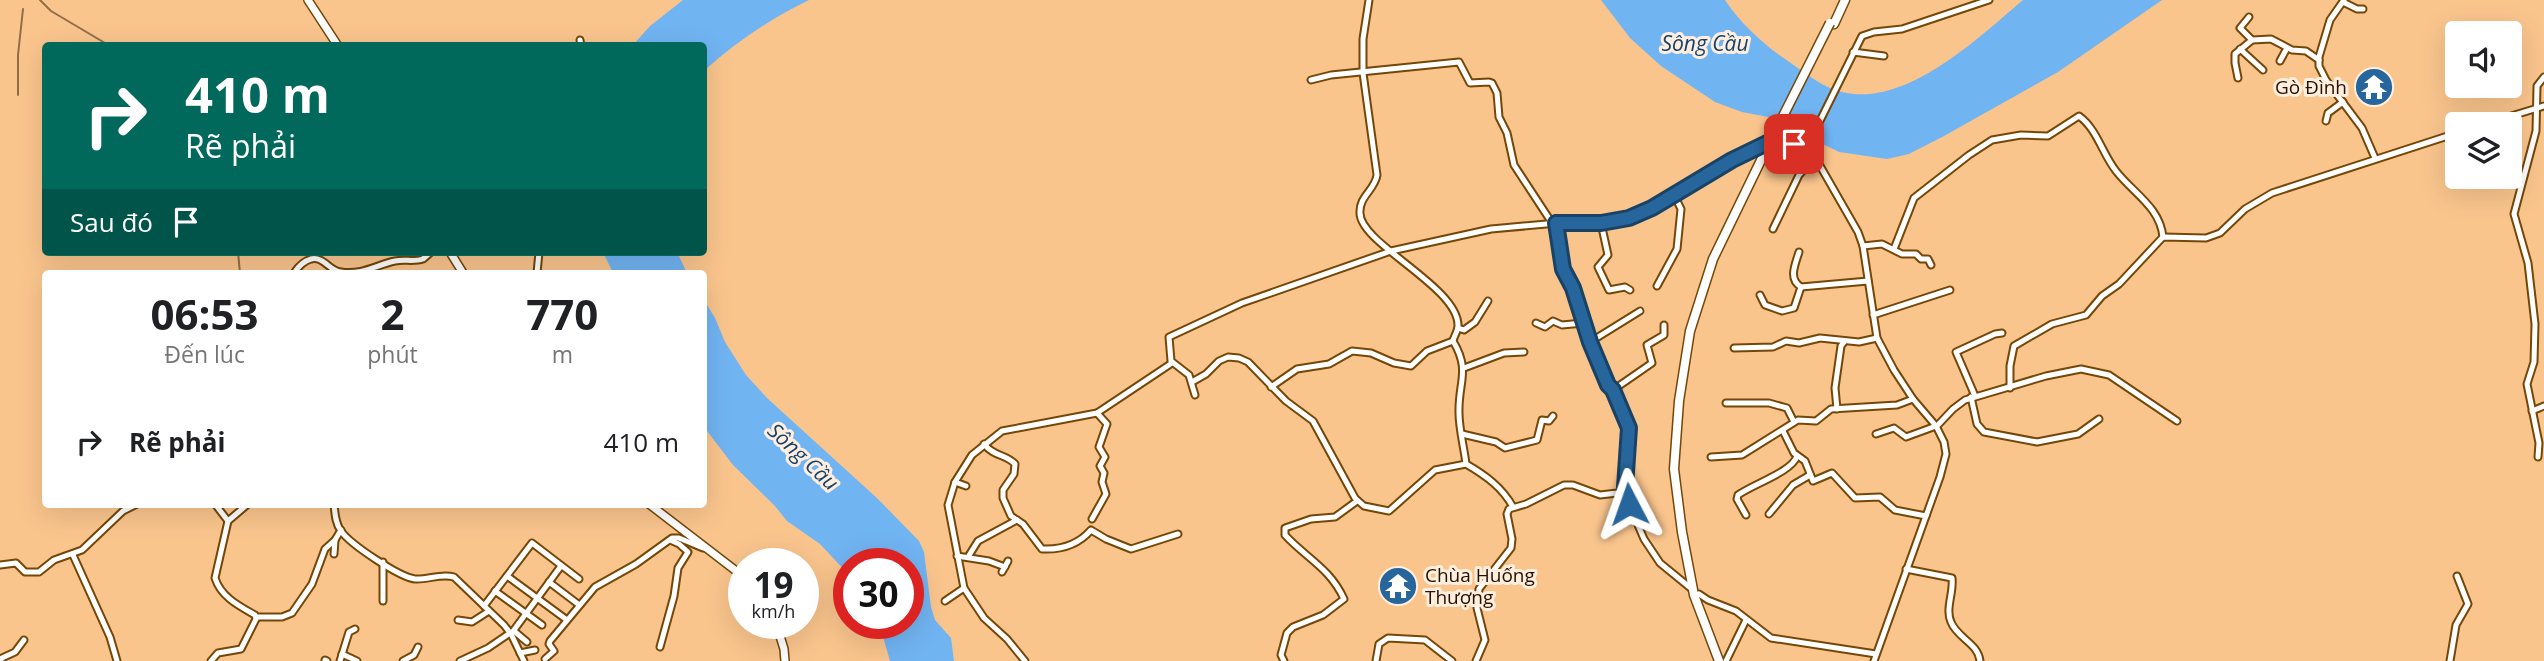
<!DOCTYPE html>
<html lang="vi">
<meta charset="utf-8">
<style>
:root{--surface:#fff;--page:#f2f2f2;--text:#202124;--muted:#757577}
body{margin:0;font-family:"Open Sans",sans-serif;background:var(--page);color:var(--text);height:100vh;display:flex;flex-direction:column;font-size:26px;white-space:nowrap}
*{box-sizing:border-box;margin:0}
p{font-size:23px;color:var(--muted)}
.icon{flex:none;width:38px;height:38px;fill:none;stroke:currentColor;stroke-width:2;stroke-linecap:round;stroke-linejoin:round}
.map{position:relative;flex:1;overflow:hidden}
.sheet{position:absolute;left:42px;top:270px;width:665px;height:238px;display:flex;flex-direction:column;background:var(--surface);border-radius:7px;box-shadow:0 7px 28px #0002}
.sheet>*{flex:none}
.hud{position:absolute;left:42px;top:42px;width:665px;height:214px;border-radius:7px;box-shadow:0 7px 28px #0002;background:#00695c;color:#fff;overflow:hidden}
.controls{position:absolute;left:2445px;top:21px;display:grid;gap:14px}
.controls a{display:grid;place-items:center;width:77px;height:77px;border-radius:7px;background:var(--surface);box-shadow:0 7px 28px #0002;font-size:35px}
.speed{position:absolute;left:728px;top:548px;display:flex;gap:14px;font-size:35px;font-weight:700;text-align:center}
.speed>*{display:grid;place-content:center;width:91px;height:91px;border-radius:50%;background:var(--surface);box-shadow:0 7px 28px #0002;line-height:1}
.speed small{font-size:18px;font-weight:400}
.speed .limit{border:10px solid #d22;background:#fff;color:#111}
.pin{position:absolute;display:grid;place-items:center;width:60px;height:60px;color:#fff;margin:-30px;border-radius:14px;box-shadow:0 4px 10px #0006}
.me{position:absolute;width:77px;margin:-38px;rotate:356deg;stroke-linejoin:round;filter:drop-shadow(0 0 5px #0008)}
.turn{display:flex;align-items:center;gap:24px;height:147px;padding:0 28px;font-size:32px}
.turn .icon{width:91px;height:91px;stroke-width:2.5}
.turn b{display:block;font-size:49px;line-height:60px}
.then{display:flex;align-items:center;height:66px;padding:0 28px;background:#0003;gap:14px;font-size:26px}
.eta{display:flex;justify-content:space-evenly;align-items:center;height:119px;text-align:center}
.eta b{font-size:42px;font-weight:700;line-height:49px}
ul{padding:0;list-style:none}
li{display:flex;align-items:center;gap:21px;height:105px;padding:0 28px}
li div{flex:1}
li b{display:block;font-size:26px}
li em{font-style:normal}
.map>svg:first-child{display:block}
.water{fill:#71b4f2}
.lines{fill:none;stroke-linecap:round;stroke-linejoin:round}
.minor-casing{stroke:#744707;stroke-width:9}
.major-casing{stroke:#744707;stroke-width:10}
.highway-casing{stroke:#744707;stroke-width:11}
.minor{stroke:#fff;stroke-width:5}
.major{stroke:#fff;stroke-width:7}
.highway{stroke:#fff;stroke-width:8}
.rail{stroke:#916d48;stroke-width:2}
.highway-bridge-casing{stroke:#744707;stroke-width:11;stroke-linecap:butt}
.highway-bridge{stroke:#fff;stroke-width:8}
.route-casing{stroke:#194265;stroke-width:18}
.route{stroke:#27669c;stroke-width:12}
.labels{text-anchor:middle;stroke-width:6;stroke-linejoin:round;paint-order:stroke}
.poi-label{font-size:19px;fill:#251300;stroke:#ffeede;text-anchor:end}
.water-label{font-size:21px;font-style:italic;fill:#13436c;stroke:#ffeede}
</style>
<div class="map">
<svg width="2544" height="661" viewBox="0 0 2544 661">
<rect width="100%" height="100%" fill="#fac58d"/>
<!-- water -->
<g class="water">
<path d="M683,0H809C770,19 736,42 704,71V46L633,45L650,26Z"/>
<path d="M1601,0H1725C1743,27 1769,49 1795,66C1809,76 1825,88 1842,92C1906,108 1978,38 2023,0H2162L2058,72L1944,136L1909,154L1887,159L1839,152L1768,117L1742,112L1715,102L1661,66L1630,38Z"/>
<path d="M603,252H677L687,273H613Z"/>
<path d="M704,300L715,318L725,342L746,375L767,398L878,499L919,541L924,552L931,607L935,620L951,638L954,661H890L879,623H908V564H849V575L820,544L787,521L774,505L733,465L704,427Z"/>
</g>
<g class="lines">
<!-- minor casing -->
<g class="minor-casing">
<g id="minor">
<path d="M1369,0L1363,39V73L1377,175C1375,190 1359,196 1360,213C1360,244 1459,287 1458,326C1458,331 1454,336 1453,341C1471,371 1458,382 1459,413C1459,429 1464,447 1466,464"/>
<path d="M2344,0L2330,20L2319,57V66L2326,80L2362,128L2375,158"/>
<path d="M2343,2L2357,9H2363"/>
<path d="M2249,17L2240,28L2252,40"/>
<path d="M580,40L581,46"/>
<path d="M2240,49L2263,70"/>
<path d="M1853,52L1884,56"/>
<path d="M2280,61L2287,48"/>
<path d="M2238,78L2235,63V54L2252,40L2271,39L2292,50L2306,51L2319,60"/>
<path d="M1311,80L1331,75L1459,62L1470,83L1489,82L1492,83L1497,93L1499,117L1507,133L1514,165L1552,223"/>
<path d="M2326,121L2328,113L2343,102"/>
<path d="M2485,124L2544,106"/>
<path d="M1806,149L1862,36L1874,32L1902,29L1989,0"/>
<path d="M1556,223L1563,269L1572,288L1590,342L1629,428L1625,487L1629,504L1644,539L1660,563L1693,590"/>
<path d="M1601,223L1608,255L1598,267L1609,290L1625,287L1630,290"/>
<path d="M1773,229L1799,175L1815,157"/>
<path d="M1863,246L1882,244L1902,254H1916L1921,259H1928L1931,265"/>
<path d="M1894,249L1914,198L1969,155L1992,140L2021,135L2048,136L2079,116C2097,129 2102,153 2116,171C2133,193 2160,207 2163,237"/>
<path d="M1799,252C1795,265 1788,279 1801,287L1868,281"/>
<path d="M294,273C298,267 304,261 311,259C324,256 329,271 341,272C363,275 376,265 395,261C404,259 414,262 423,259L431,252"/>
<path d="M537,273L539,252"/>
<path d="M1657,286L1677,249L1681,209L1674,195"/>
<path d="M1760,295L1765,305L1782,311L1794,308L1801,287"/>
<path d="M1873,315L1950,290"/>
<path d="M1536,323L1545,327L1553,321L1562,325L1583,323"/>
<path d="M1458,328L1464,330L1475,322L1488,301"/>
<path d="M1590,342L1640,311"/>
<path d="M1734,348L1773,347L1786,341L1799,343L1820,338L1859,342L1877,338"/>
<path d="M1464,368L1504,353L1524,352"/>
<path d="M1192,382L1206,374L1219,361L1228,357L1239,358L1248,362L1286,401L1313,421L1355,498L1364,506L1389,511L1435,470L1466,464C1485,475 1502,487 1513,507"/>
<path d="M1271,387L1297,369L1329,364L1352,351L1371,353L1394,363L1411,366L1427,351L1453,341"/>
<path d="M2010,388V366L2014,346L2052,324L2086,315L2102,296L2119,284L2163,237L2206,238L2220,233L2245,209L2272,193L2457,133"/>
<path d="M1613,390L1652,363L1647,345L1664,335V325"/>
<path d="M1195,395L1189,375L1171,361L1169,337L1242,303L1391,251L1491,229L1569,222L1603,223L1629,218L1652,208L1732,160L1769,142L1781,140L1806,149L1815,157L1858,232L1863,246L1877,338L1894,370L1913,399L1936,426L1944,442L1946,454L1940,477L1874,661"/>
<path d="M1975,396L1956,352L1995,334L2002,333"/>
<path d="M1971,397L1977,424L1984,432L2037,442L2078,434L2099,419"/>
<path d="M1726,403H1769L1787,408L1794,422"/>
<path d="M1837,409L1835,388L1841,346L1844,342"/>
<path d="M2532,411L2544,406"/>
<path d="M1936,427L1953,409L1965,400L2046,376L2081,369L2109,375L2177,421"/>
<path d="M1783,431L1794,453L1805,461L1813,481L1832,473L1855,498L1880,497L1895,510L1926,516"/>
<path d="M1462,434L1496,442L1505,448L1537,440L1542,420L1549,421L1553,416"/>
<path d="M1876,434L1894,428L1906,437L1936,426"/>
<path d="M984,444C994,457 1006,454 1015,464L1014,474L1003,490V498L1011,516L1023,524L1042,549C1062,550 1078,545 1091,530L1106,539L1131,549L1178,534"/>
<path d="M1711,457L1742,455L1798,420L1816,421L1831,409L1897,405L1913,399"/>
<path d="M2538,457L2539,443L2527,384L2534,362L2535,324L2528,263L2514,214L2536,131L2537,86L2544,77"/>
<path d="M955,482L966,486"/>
<path d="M215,504L228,521"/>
<path d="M334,504C335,513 335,523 341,531C350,544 399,577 415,579C428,580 441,573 454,577L504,625L511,634L524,661"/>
<path d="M1769,514L1793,485L1810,475"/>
<path d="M1746,515L1737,499L1738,495C1753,484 1792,472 1797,456"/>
<path d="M1092,519L1106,494L1102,482L1104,473L1100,466L1105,457L1099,447L1107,424L1097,413"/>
<path d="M334,554L335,540"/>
<path d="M73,555L110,637L117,661"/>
<path d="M957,556L989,561L1005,567"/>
<path d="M968,557L978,541L1017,520"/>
<path d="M0,565L16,563L25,572H39L54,560L82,550L123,511L137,504"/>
<path d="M1906,569L1952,578C1954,592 1945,609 1951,622C1957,638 1978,643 1980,661"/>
<path d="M1002,572L1008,561"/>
<path d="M507,576L567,620"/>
<path d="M549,582L578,604"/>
<path d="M495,591L542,625"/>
<path d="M1699,594L1708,600L1736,611L1771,638L1876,654"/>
<path d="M383,601V562"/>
<path d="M945,601L964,588"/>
<path d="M484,606L532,543L579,579"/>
<path d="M256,617H282L292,613L312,584L325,549L335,540L341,530"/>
<path d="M458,620L472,622L489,611"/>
<path d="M514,631L527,642"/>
<path d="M511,634L561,566"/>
<path d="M660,647L674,596L678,568L688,552L679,544L670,540"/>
<path d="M520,653L535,650"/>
<path d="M342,654L357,661"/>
<path d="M545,659L554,651L549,644L550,641L595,587L636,564L672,538H679L703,548"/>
<path d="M325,660L327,661"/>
<path d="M0,661L2,658L15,652L24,640"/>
<path d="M211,661L218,653L241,649L256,619L255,615C239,606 221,597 215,578L228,521L248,504"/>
<path d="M340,661L349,632L355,629"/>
<path d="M403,661L414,655L418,647"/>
<path d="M460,661L488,648L510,633"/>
<path d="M1025,661L1007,639L984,618L964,588L948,505L955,482L972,455L1002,431L1097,413L1172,363"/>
<path d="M1284,661L1281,655L1287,633L1293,627L1323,615L1344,599C1330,568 1306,558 1285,535V528L1311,519L1335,517L1357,501"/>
<path d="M1376,661L1379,644L1388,638L1425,640L1452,661"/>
<path d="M1476,661L1485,640L1477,608L1479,589L1511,548L1512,539L1507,514L1509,509L1526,504L1564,485H1573L1600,495L1626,492"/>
<path d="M1726,661L1746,620"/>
<path d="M2450,661L2456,625L2468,604L2457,576"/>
</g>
</g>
<!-- major casing -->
<g class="major-casing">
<g id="major">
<path d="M308,0L338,46"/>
<path d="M450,252L463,273"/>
<path d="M649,504L744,577"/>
<path d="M776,623L784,649L785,661"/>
</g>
</g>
<!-- highway casing -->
<g class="highway-casing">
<g id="highway">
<path d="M1834,24L1845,0"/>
<path d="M1719,661L1694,595L1682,532L1674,469L1679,401L1690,331L1713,259L1763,156"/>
</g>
</g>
<!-- minor -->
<use href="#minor" class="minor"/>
<!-- major -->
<use href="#major" class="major"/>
<!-- highway -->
<use href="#highway" class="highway"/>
<!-- rail -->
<g class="rail">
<path d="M40,0L51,11L110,46"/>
<path d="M18,95V55L23,9"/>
<path d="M238,252L240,273"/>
</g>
<!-- highway-bridge casing -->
<g class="highway-bridge-casing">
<path id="highway-bridge" d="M1763,156L1830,23"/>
</g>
<!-- highway-bridge -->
<use href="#highway-bridge" class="highway-bridge"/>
</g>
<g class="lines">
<!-- route casing -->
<g class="route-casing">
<path id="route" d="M1629,504L1625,487L1629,428L1613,390L1608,385L1590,342L1573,288L1563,269L1556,223H1601L1629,218L1652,208L1732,160L1769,142L1781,141L1794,144"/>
</g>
<!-- route -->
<use href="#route" class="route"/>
</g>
<!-- icons -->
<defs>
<g id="temple-disc" transform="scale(2.0125)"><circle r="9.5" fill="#27669c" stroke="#ffeede"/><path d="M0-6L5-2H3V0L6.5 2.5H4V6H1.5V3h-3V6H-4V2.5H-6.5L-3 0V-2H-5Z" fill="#fff"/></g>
</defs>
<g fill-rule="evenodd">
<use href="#temple-disc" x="2374" y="87"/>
<use href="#temple-disc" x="1398" y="586"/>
</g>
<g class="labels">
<!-- poi labels -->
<g class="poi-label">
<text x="2347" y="94">Gò Đình</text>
<text x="1425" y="582" text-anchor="start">Chùa Huống<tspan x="1425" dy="22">Thượng</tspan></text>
</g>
<!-- water labels -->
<g class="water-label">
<text x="1705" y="51">Sông Cầu</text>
<text transform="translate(803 457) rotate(43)" y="7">Sông Cầu</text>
</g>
</g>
</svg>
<div class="controls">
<a><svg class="icon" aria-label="sound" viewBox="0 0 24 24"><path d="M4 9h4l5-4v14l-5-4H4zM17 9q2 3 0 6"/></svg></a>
<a><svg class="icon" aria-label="layers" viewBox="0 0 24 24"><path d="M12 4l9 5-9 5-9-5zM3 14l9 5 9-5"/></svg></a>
</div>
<div class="speed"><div>19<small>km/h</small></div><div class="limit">30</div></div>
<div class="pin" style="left:1794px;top:144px;background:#d93025"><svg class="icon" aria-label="arrive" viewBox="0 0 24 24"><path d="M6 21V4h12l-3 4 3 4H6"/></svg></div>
<svg class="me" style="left:1629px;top:504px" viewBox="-20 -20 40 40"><path d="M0-17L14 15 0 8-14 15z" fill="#27669c" stroke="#fff" stroke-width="4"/></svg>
<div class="hud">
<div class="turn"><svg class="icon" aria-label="right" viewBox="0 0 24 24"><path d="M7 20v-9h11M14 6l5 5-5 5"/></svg><div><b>410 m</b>Rẽ phải</div></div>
<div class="then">Sau đó<svg class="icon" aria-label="arrive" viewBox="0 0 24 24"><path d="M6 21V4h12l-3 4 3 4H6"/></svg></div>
</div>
<section class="sheet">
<div class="eta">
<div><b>06:53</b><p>Đến lúc</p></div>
<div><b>2</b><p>phút</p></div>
<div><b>770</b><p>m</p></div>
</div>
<ul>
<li><svg class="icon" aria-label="right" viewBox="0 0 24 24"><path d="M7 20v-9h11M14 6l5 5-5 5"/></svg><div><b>Rẽ phải</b></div><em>410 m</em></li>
</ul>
</section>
</div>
